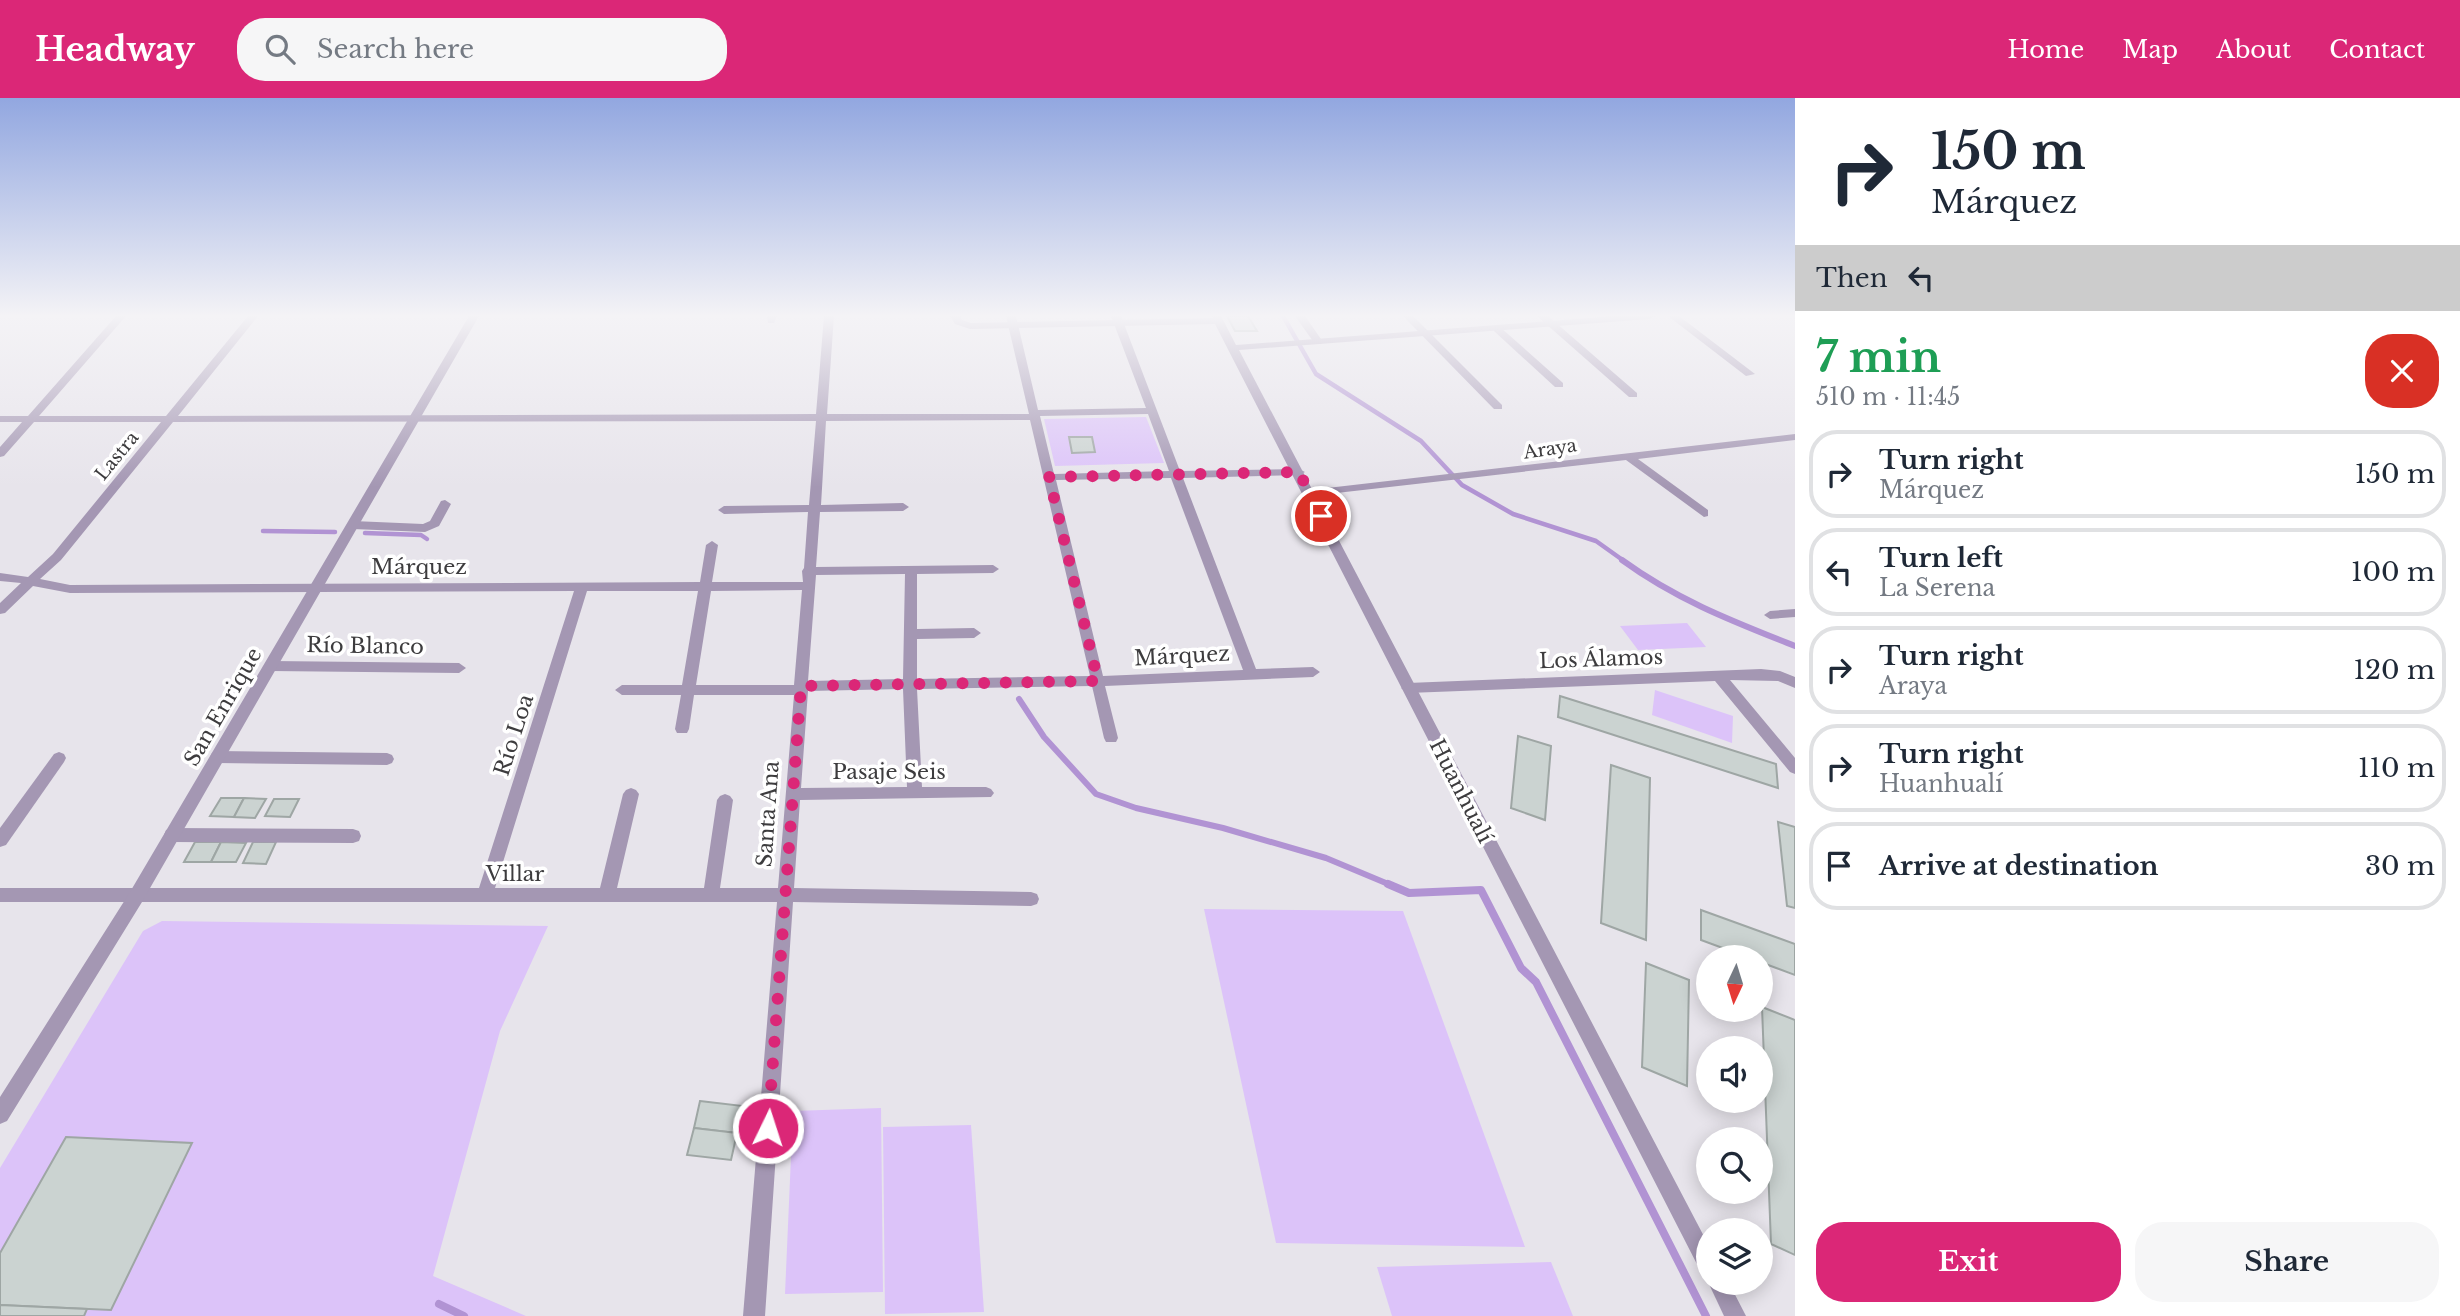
<!DOCTYPE html>
<meta charset="utf-8">
<style>
:root{--surface:#fff;--page:#f6f6f7;--text:#1f2937;--muted:#747a83;--line:#e0e1e3;--accent:#db2777}
body{margin:0;font-family:"Libre Baskerville",serif;background:var(--page);color:var(--text);height:100vh;display:flex;flex-direction:column;font-size:26px;white-space:nowrap}
*{box-sizing:border-box;margin:0}
p{font-size:23px;color:var(--muted)}
.icon{flex:none;width:38px;height:38px;fill:none;stroke:currentColor;stroke-width:2;stroke-linecap:round;stroke-linejoin:round}
.map{position:relative;flex:1;overflow:hidden}
.panel{display:flex;flex-direction:column;background:var(--surface);width:665px}
.panel>*{flex:none}
.guide{background:#fff;color:var(--text);overflow:hidden}
.needle{width:46px;rotate:184deg}
.tools{position:absolute;left:1696px;top:847px;display:grid;gap:14px}
.tools a{display:grid;place-items:center;width:77px;height:77px;border-radius:50%;background:var(--surface);box-shadow:0 4px 18px #0003;font-size:35px}
.pin{position:absolute;display:grid;place-items:center;width:60px;height:60px;color:#fff;margin:-30px;border:4px solid #fff;border-radius:50%;box-shadow:0 2px 7px #0007}
.me{position:absolute;width:77px;margin:-38px;rotate:4deg;stroke-linejoin:round;filter:drop-shadow(0 0 5px #0008)}
.turn{display:flex;align-items:center;gap:24px;height:147px;padding:0 21px;font-size:32px}
.turn .icon{width:91px;height:91px;stroke-width:2.5}
.turn b{display:block;font-size:49px;line-height:60px}
.then{display:flex;align-items:center;height:66px;padding:0 21px;background:#0003;gap:14px;font-size:26px}
.round{display:grid;place-items:center;flex:none;width:74px;height:74px;border-radius:28px;background:var(--page)}
.overview{display:flex;align-items:center;justify-content:space-between;height:119px;padding:0 21px}
h1{font-size:42px;font-weight:700;line-height:52px;color:#1e9e55}
.button{display:flex;gap:14px;margin-top:auto;padding:14px 21px}
.button a{flex:1;height:80px;border-radius:28px;background:var(--accent);color:#fff;font-size:28px;font-weight:700;line-height:80px;text-align:center}
.button a+a{background:var(--page);color:var(--text)}
ul{padding:0;list-style:none}
li{display:flex;align-items:center;gap:21px;height:88px;margin:0 14px 10px;padding:0 7px;border:4px solid var(--line);border-radius:28px}
li div{flex:1}
li b{display:block;font-size:26px}
li em{font-style:normal}
header{display:flex;align-items:center;gap:42px;box-sizing:border-box;height:98px;padding:0 35px;background:var(--accent);color:#fff}
header strong{font-size:33px}
nav{display:flex;gap:38px;margin-inline-start:auto;font-size:24px}
.search{width:490px;height:63px;background:var(--page);display:flex;align-items:center;gap:18px;box-sizing:border-box;padding:0 24px;border-radius:28px;color:var(--muted);font-size:26px}
main{display:flex;flex:1;min-height:0}
.map>svg:first-child{display:block}
.green{fill:#dcc3f9}
.lines{fill:none;stroke-linecap:round;stroke-linejoin:round}
.stream-far2{stroke:#b193d3;stroke-width:4.5}
.stream-far1{stroke:#b193d3;stroke-width:6}
.stream{stroke:#b193d3;stroke-width:8}
.building{fill:#cbd3d1;stroke:#9ea6a4;stroke-width:2}
.minor{fill:#a497b3;fill-rule:evenodd}
.tertiary{fill:#a497b3;fill-rule:evenodd}
.route{stroke:#db2777;stroke-width:12;stroke-dasharray:0 21.6}
.labels{text-anchor:middle;stroke-width:7;stroke-linejoin:round;paint-order:stroke}
.far-street-label{font-size:18px;fill:#3d3c3e;stroke:#fff}
.street-label{font-size:21px;fill:#3d3c3e;stroke:#fff}
</style>
<header>
<strong>Headway</strong>
<div class="search"><svg class="icon" aria-label="search" viewBox="0 0 24 24"><circle cx="10" cy="10" r="6"/><path d="M15 15l6 6"/></svg>Search here</div>
<nav><a>Home</a><a>Map</a><a>About</a><a>Contact</a></nav>
</header>
<main>
<div class="map">
<svg width="1795" height="1218" viewBox="0 0 1795 1218">
<rect width="100%" height="100%" fill="#e7e4eb"/>
<!-- green -->
<g class="green">
<path d="M1146,319L1164,365L1055,368L1044,321Z"/>
<path d="M1687,525L1706,549L1638,552L1620,528Z"/>
<path d="M1655,592L1733,618L1732,645L1652,617Z"/>
<path d="M1204,811L1403,813L1525,1149L1276,1145Z"/>
<path d="M162,823L548,828L500,933L433,1178L526,1218H0V1070L143,833Z"/>
<path d="M881,1010L883,1194L785,1196L793,1013Z"/>
<path d="M971,1027L984,1214L885,1216L883,1029Z"/>
<path d="M1551,1164L1573,1218H1392L1377,1169Z"/>
</g>
<g class="lines">
<!-- stream-far2 -->
<g class="stream-far2">
<path d="M1283,218L1316,276L1421,343L1462,387L1513,416L1596,443L1624,463"/>
<path d="M263,433L335,434"/>
<path d="M365,435L421,437L427,441"/>
</g>
<!-- stream-far1 -->
<g class="stream-far1">
<path d="M1622,462C1677,502 1732,523 1795,548"/>
<path d="M1019,601L1044,639L1096,696L1136,710L1223,730L1326,760L1393,788"/>
</g>
<!-- stream -->
<g class="stream">
<path d="M1388,786L1409,795L1481,792L1521,870L1536,884L1706,1218"/>
<path d="M439,1206L464,1218"/>
</g>
</g>
<!-- building -->
<g class="building">
<path d="M1227,218H1248L1257,233H1235Z"/>
<path d="M1069,339H1092L1095,354L1072,355Z"/>
<path d="M1560,598L1776,666L1778,690L1558,619Z"/>
<path d="M1518,638L1551,648L1545,722L1511,710Z"/>
<path d="M1611,667L1650,680L1646,842L1601,825Z"/>
<path d="M221,700H244L234,719L210,718Z"/>
<path d="M244,700L266,701L255,720L234,719Z"/>
<path d="M274,701H299L290,719L265,718Z"/>
<path d="M1778,724L1795,729V810L1787,808Z"/>
<path d="M195,744H221L211,764H184Z"/>
<path d="M221,744L246,745L236,764H211Z"/>
<path d="M253,744H276L266,766L243,765Z"/>
<path d="M1701,812L1795,846V877L1760,864V859H1747L1701,842Z"/>
<path d="M1646,865L1689,882L1687,988L1642,969Z"/>
<path d="M1762,909L1795,922V1157L1771,1146Z"/>
<path d="M700,1003L743,1008L737,1035L694,1030Z"/>
<path d="M694,1030L737,1035L731,1062L687,1057Z"/>
<path d="M66,1039L192,1045L111,1212L0,1207V1155Z"/>
<path d="M0,1207L87,1211L84,1218H0Z"/>
</g>
<g class="lines">
<!-- minor -->
<g class="minor">
<path d="M116,218H126L39,318H166L248,218H258L178,318L816,316L824,218H834L827,316H1029L1006,218H1016L1038,312L1146,310L1111,218H1121L1180,373L1299,371L1305,374L1299,377L1183,380L1256,571L1313,569L1320,574L1313,579L1105,588L1118,640L1116,644H1106L1104,640L1092,588L917,591L922,689H986L991,691L994,695L991,699L800,702L794,790L1031,794L1037,796L1039,801L1037,806L1031,808L793,804L765,1218H743L777,804H0V790H479L574,493L70,495L33,488L5,515L0,516V505L21,485L0,483V475L28,479L53,456L161,324H34L4,358L0,359V349L22,324H0V318H28ZM1148,316L1169,373L1054,376L1040,318ZM1030,322L1090,578L917,581V541L974,540L981,535L974,530L917,531V476L993,475L999,471L993,467L816,469L820,414L903,413L909,409L903,405L821,407L826,323ZM816,323L809,407L724,408L718,412L724,416L808,414L804,470L802,473L803,484H712L718,447L712,443L706,447L700,484L70,487L40,481L61,462L173,324ZM1171,380L1243,572L1103,578L1056,382ZM905,476L903,581L808,583L816,477ZM802,492L794,587H696L711,493ZM587,493H698L682,587H622L615,592L622,597H681L675,631L677,635H687L689,631L694,597H794L778,790H720L733,702L730,698L725,696L720,698L717,702L704,790H617L639,696L636,692L631,690L626,692L623,696L600,790H495ZM903,591L907,689L801,690L808,593Z"/>
<path d="M767,218H777L774,225H768Z"/>
<path d="M1295,218H1305L1323,244L1321,246H1315Z"/>
<path d="M1403,218H1413L1502,307V311H1494Z"/>
<path d="M1537,218H1548L1637,295V299H1629Z"/>
<path d="M1668,218H1679L1755,276L1746,278Z"/>
<path d="M1494,229H1500L1563,285V289H1555L1494,233Z"/>
<path d="M1795,336V342L1638,361L1708,412V418L1704,419L1626,362L1310,398L1304,395L1310,392Z"/>
<path d="M445,402L451,406L439,428L425,434L353,431L347,427L353,423L423,426L430,423L441,403Z"/>
<path d="M1795,511V519L1770,521L1764,517L1770,513Z"/>
<path d="M271,563L459,565L466,570L459,575L271,573L264,568Z"/>
<path d="M1761,571L1780,573L1795,579V590L1778,583L1730,582L1795,660V676L1790,674L1715,583L1408,595L1401,590L1408,585Z"/>
<path d="M217,653L387,655L392,657L394,661L392,665L387,667L217,665L212,663L210,659L212,655Z"/>
<path d="M59,654L64,656L66,660L64,664L6,747L0,749V730L54,656Z"/>
<path d="M172,730L353,731L359,733L361,738L359,743L353,745L172,744L166,742L164,737L166,732Z"/>
</g>
<!-- tertiary -->
<g class="tertiary">
<path d="M469,218H479L142,804L7,1023L0,1026V999L130,794Z"/>
<path d="M950,218H960L962,222L971,225L1213,220L1211,218H1221L1236,247L1614,218H1655L1650,221L1239,252L1708,1146V1177L1701,1174L1215,226L970,231L955,226Z"/>
<path d="M1708,1184L1729,1185L1746,1218H1724Z"/>
</g>
</g>
<!-- sky -->
<linearGradient id="sky" x2="0" y2="1"><stop stop-color="#92a7e0"/><stop offset="0.56" stop-color="#f4f3f6"/><stop offset="1" stop-color="#f4f3f6" stop-opacity="0"/></linearGradient>
<rect width="1795" height="389" fill="url(#sky)"/>
<g class="lines">
<!-- route -->
<path class="route" d="M768,1030L801,588L1098,583L1049,379L1299,374L1321,418"/>
</g>
<g class="labels">
<!-- far-street labels -->
<g class="far-street-label">
<text transform="translate(1550 351) rotate(-8)" y="6">Araya</text>
<text transform="translate(117 358) rotate(-51)" y="6">Lastra</text>
</g>
<!-- street labels -->
<g class="street-label">
<text x="419" y="476">Márquez</text>
<text transform="translate(365 548) rotate(1)" y="7">Río Blanco</text>
<text transform="translate(1182 558) rotate(-3)" y="7">Márquez</text>
<text transform="translate(1601 561) rotate(-2)" y="7">Los Álamos</text>
<text transform="translate(223 609) rotate(-60)" y="7">San Enrique</text>
<text transform="translate(514 637) rotate(-72)" y="7">Río Loa</text>
<text x="889" y="681">Pasaje Seis</text>
<text transform="translate(1461 693) rotate(63)" y="7">Huanhualí</text>
<text transform="translate(768 716) rotate(-86)" y="7">Santa Ana</text>
<text x="515" y="783">Villar</text>
</g>
</g>
</svg>
<div class="tools">
<a><svg class="needle" viewBox="-14 -14 28 28"><path d="M0-13l5 13h-10z" fill="#e53935"/><path d="M0 13l5-13h-10z" fill="#747a83"/></svg></a>
<a><svg class="icon" aria-label="sound" viewBox="0 0 24 24"><path d="M4 9h4l5-4v14l-5-4H4zM17 9q2 3 0 6"/></svg></a>
<a><svg class="icon" aria-label="search" viewBox="0 0 24 24"><circle cx="10" cy="10" r="6"/><path d="M15 15l6 6"/></svg></a>
<a><svg class="icon" aria-label="layers" viewBox="0 0 24 24"><path d="M12 4l9 5-9 5-9-5zM3 14l9 5 9-5"/></svg></a>
</div>
<div class="pin" style="left:1321px;top:418px;background:#d93025"><svg class="icon" aria-label="arrive" viewBox="0 0 24 24"><path d="M6 21V4h12l-3 4 3 4H6"/></svg></div>
<svg class="me" style="left:768px;top:1030px" viewBox="-20 -20 40 40"><circle r="17" fill="#db2777" stroke="#fff" stroke-width="3"/><path d="M0-11L8 9 0 5-8 9z" fill="#fff"/></svg>
</div>
<section class="panel">
<div class="guide">
<div class="turn"><svg class="icon" aria-label="right" viewBox="0 0 24 24"><path d="M7 20v-9h11M14 6l5 5-5 5"/></svg><div><b>150 m</b>Márquez</div></div>
<div class="then">Then<svg class="icon" aria-label="left" viewBox="0 0 24 24"><path d="M17 20v-9H6M10 6l-5 5 5 5"/></svg></div>
</div>
<div class="overview"><div><h1>7 min</h1><p>510 m · 11:45</p></div><a class="round" style="background:#d93025;color:#fff"><svg class="icon" aria-label="close" viewBox="0 0 24 24"><path d="M6 6l12 12M18 6L6 18"/></svg></a></div>
<ul>
<li><svg class="icon" aria-label="right" viewBox="0 0 24 24"><path d="M7 20v-9h11M14 6l5 5-5 5"/></svg><div><b>Turn right</b><p>Márquez</p></div><em>150 m</em></li>
<li><svg class="icon" aria-label="left" viewBox="0 0 24 24"><path d="M17 20v-9H6M10 6l-5 5 5 5"/></svg><div><b>Turn left</b><p>La Serena</p></div><em>100 m</em></li>
<li><svg class="icon" aria-label="right" viewBox="0 0 24 24"><path d="M7 20v-9h11M14 6l5 5-5 5"/></svg><div><b>Turn right</b><p>Araya</p></div><em>120 m</em></li>
<li><svg class="icon" aria-label="right" viewBox="0 0 24 24"><path d="M7 20v-9h11M14 6l5 5-5 5"/></svg><div><b>Turn right</b><p>Huanhualí</p></div><em>110 m</em></li>
<li><svg class="icon" aria-label="arrive" viewBox="0 0 24 24"><path d="M6 21V4h12l-3 4 3 4H6"/></svg><div><b>Arrive at destination</b></div><em>30 m</em></li>
</ul>
<div class="button"><a>Exit</a><a>Share</a></div>
</section>
</main>
